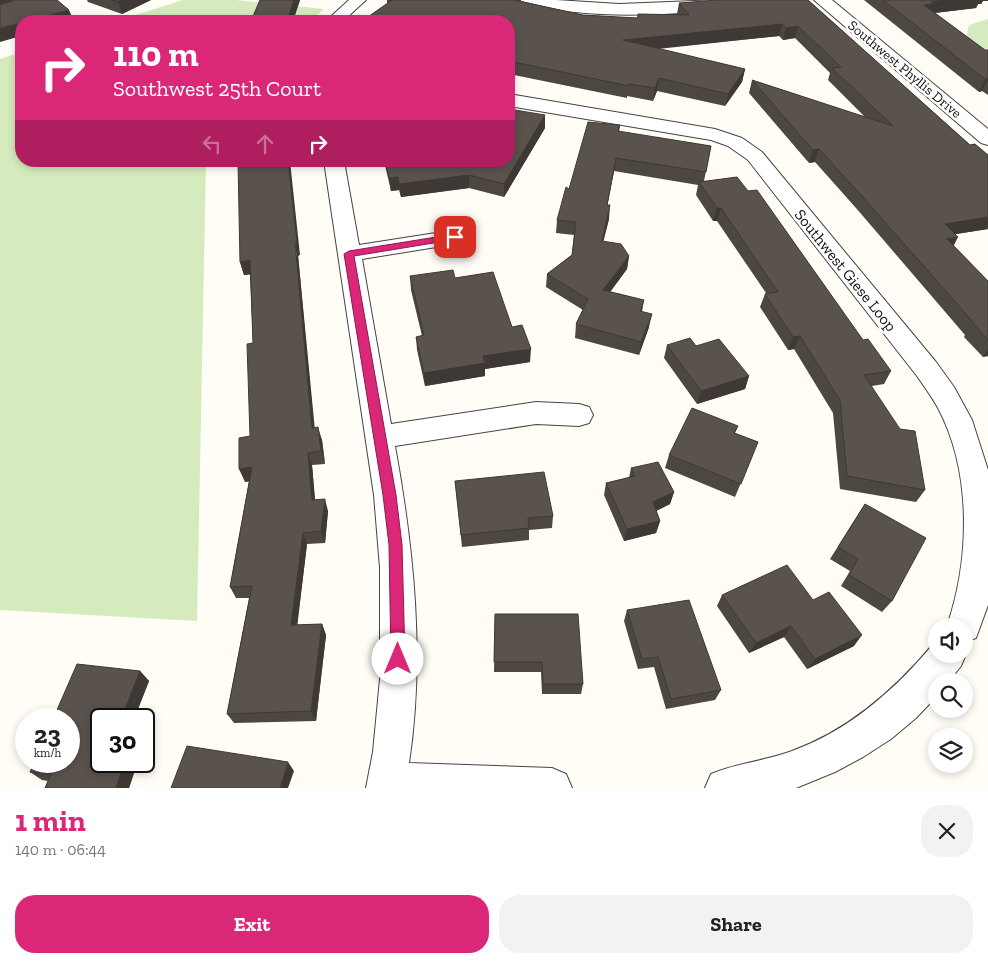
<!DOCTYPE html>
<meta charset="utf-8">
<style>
:root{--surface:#fff;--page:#f2f2f2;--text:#222;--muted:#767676;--accent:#db2777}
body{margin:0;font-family:"Zilla Slab",serif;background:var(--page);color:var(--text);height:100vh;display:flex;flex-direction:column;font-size:19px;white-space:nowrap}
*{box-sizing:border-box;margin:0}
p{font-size:16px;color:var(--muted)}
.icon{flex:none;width:28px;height:28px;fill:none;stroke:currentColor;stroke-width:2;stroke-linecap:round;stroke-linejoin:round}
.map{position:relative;height:788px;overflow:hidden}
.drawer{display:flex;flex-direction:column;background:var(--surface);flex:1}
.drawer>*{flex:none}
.guide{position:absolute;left:15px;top:15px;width:500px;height:152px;border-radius:20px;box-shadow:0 2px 8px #0003;background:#db2777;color:#fff;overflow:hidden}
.controls{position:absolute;left:928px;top:618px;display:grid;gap:10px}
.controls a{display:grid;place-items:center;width:45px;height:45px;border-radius:50%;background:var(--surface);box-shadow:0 2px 8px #0003;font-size:25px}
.speed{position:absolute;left:15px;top:708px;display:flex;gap:10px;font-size:25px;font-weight:700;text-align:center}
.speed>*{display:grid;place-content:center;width:65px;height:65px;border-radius:50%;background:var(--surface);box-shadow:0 2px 8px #0003;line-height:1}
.speed small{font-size:12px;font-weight:400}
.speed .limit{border:2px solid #111;border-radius:8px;background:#fff;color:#111}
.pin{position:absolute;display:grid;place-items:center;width:42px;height:42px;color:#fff;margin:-21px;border-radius:10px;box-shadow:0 2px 8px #0006}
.me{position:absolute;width:55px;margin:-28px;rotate:0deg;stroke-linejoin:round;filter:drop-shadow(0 0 4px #0008)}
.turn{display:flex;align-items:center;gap:18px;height:105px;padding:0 15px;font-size:22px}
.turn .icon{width:65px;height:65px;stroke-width:2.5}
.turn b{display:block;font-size:35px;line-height:42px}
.lanes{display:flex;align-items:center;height:48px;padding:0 15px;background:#0003;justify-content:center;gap:25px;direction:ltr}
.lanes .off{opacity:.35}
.round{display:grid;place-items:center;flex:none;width:52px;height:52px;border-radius:20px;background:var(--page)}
.overview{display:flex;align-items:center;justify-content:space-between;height:85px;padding:0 15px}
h1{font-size:30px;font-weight:800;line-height:38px;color:var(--accent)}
.button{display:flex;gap:10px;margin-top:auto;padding:10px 15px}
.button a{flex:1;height:58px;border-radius:20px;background:var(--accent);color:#fff;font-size:20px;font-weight:800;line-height:58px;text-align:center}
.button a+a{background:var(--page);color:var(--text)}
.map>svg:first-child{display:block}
.green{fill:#d5ebbd}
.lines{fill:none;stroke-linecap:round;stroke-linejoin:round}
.minor-casing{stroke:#444;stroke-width:2}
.minor{fill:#fff;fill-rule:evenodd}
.wall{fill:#4d4742}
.shaded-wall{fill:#3f3936}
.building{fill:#5a524d;stroke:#3f3936}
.route{fill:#db2777;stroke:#8e194d}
.labels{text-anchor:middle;stroke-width:5;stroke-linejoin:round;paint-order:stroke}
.far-street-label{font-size:14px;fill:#111;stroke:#fff}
.street-label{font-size:16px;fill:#111;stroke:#fff}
</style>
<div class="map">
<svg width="988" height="788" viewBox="0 0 988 788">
<rect width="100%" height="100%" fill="#fffdf5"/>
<!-- green -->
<g class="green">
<path d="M183,0H236L324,9L311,21L262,17L239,21H116Z"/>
<path d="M988,19V54L966,38L969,25Z"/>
<path d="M21,52V161H206L197,621L0,610V59Z"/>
</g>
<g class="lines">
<!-- minor casing -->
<g class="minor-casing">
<g id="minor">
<path d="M349,0H366L343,21H326Z"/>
<path d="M519,0H556L619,4L720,0H779L776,3L771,5C689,13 602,23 522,3Z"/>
<path d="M814,0H832L988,129V145L981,143Z"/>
<path d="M509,94L715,129L742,138L762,152L936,362L954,387L972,420L988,470V605L976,638L964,642V626H947C970,559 972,472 938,408C932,397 924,386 917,376L748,160L728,146L711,140L509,106Z"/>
<path d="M324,161H344L359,245L455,230L463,232L466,237L463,242L455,244L362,259L391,424L536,402L579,404L589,407L593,415L589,423L579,426L536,424L395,446C414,550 425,658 409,763L552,768L566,774L572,788H366L373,752L380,679V568L374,495Z"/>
<path d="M935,642L936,654H964V649L966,654L961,666L949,681H936V697L916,718L891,739L863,757L835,772L796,788H705L711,774C737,763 765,761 792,751C850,730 896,689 935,642Z"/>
</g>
</g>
<!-- minor -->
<use href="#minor" class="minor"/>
</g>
<!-- wall -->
<g class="wall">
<path d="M87,0H151L122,14L88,2Z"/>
<path d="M260,0H300L293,21H251Z"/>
<path d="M387,0H521V1L583,15L637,18L638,14H677L679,3L808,0L970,145L988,155V229L955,234L954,246L988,281V357L987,356L983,357L964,337L965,335L856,208L815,162L809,163L749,93L752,80L865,117L828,80L830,73L795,38L783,40L779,36L658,49L745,69L742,82L725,106L657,91L653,101L627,96V98L509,74V21L387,3Z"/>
<path d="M864,0H988V1H983L981,4H978L976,8L935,13L985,50H988V95L982,91L979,92Z"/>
<path d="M545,115V128L504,197L469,188L401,197L399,190L391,191L384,161H509Z"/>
<path d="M620,125L619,132L711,146L704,181L748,191L863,340L891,371L884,384L872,386L925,490L916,502L840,489L833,413L794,349L788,350L760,307L765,294L766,293L717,221H713L696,195L698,185L614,171L607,205L609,219L603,241L629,256L627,269L610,292L644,300L642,312L649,327L639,355L575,338L576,324L583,310L546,287L547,274L572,255L574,235L556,233L557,220L569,189Z"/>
<path d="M298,255L314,428L322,440L325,464L312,465L315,500L328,511L325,543L307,544L297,625L322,624L326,635L316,721L234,723L227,714L249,598H236L230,587L249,481L245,482L250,436L253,343L250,274L244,275L240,262L300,255Z"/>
<path d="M410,276L455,278L512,327L530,362L485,369V376L425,386L417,350L416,337L422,336L411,290Z"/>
<path d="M667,345L696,346L749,376L745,389L697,404L664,358Z"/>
<path d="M738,426L735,433L758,442L735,497L665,468L669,455Z"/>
<path d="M631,468L674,492L670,504L656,511L660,521L656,533L624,541L604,495L606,483L629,478Z"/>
<path d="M455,481L553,516L552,528L529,530V540L462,547Z"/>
<path d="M865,504L892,601L882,612L841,586L850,571L830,559Z"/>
<path d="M722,595L813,600L854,646L807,669L784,637L749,653L717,606Z"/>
<path d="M627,610L721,690L715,700L666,709L654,667L638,669L624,621Z"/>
<path d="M495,614L583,684L581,694H542L541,672H494Z"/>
<path d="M140,671L149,681L134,719H101V761L125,762L135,770L129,788H45L48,781L42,780L30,772Z"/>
</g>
<!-- shaded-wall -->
<g class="shaded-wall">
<path d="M0,0H16L0,5Z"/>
<path d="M122,0H151L122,14L118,2Z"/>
<path d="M294,0H300L293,21H289L288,18Z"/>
<path d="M948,0H988V1H983L981,4H978L976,8L934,13L924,5L931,2Z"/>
<path d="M69,10L74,21H27Z"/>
<path d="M21,23V36L0,42V28Z"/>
<path d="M782,24L779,36L622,52L623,40Z"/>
<path d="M798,26L795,38L783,40L786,28Z"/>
<path d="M745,69L742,82L725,106L728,94Z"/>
<path d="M659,78L657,91L653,101L655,88Z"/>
<path d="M985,79H988V80L982,91L979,92Z"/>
<path d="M545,115V128L504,197V184Z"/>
<path d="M819,149L815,162L809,163L813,150Z"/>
<path d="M616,158L614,171L605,218L607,205Z"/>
<path d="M288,161H290L300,255H298L316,441L312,428Z"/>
<path d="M469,175V188L401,197L399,184Z"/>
<path d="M398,177L399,190L391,191L389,178Z"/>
<path d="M610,205L609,219L600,255L602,241Z"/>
<path d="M717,208H721L717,221H713Z"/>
<path d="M988,217V229L938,237L945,224Z"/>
<path d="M958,237L951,251L947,239Z"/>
<path d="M629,256L627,269L602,303L603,290Z"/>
<path d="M250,260L254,274L244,275L240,262Z"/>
<path d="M652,314L649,327L639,355L641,342Z"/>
<path d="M800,336L794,349L788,350L793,337Z"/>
<path d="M531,349L530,362L485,369V376L425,386L424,373L483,356Z"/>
<path d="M988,349V354L987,356L983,357Z"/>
<path d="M749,376L745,389L697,404L701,391Z"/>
<path d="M318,427L322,440L325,464L321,451Z"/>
<path d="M308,453L312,465L316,512L312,500Z"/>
<path d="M252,467L257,480L245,482L239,469Z"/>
<path d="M674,492L670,504L650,514L653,502Z"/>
<path d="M325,499L328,511L325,543L321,531Z"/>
<path d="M660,521L656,533L624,541L627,529Z"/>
<path d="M303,533L307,544L296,636L291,625Z"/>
<path d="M322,624L326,635L316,721L311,711Z"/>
<path d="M791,626L784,637L749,653L756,643Z"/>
<path d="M862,635L854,646L807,669L815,659Z"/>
<path d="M140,671L149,681L134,719H124L122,717Z"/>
<path d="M125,762L135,770L129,788H116Z"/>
<path d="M288,762L294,771L288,788H280Z"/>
</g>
<!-- building -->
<g class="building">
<path d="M16,0H57L69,10L27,21H21V23L0,28V5Z"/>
<path d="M112,0H122L118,2Z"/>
<path d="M260,0H294L288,18H283L282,21H251Z"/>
<path d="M392,0H514L583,15L638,18V14L689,15L679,3L718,0H808L970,145L975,144L988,155V217L945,224L958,237L947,239L988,281V340L973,323H974L861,195L819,149L813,150L752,80L893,126L832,68L841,67L798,26L786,28L782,24L623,40L745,69L728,94L659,78L655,88L629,84V86L509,61V21H364L365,19Z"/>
<path d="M883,0H948L931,2L934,4L924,5L985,50H988V79H985Z"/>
<path d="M509,109L545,115L504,184L469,175L399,184L398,177L389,178L385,161H509Z"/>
<path d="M588,122L620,125L618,131L711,146L706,172L616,158L607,205H610L602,241L621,244L629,256L603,290L644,300L640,311L652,314L641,342L576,324L588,299L547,274L572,255L576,222L557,220L566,187L569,189Z"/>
<path d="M238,161H288L297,242H295L312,428L318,427L321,451L308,453L312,500L325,499L321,531L303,533L291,625L322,624L311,711L227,714L252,586L230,587L252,467L239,469V438L250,436L247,344L253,343L250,260L240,262Z"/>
<path d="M737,177L748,191L757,190L863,340L868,339L891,371L864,375L900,429L915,431L925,490L847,476L840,400L800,336L793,337L765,294L778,292L721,208H717L699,182Z"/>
<path d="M453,270L455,278L493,272L512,327L522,325L531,349L483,356L485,363L424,373L416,337L424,335L410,276Z"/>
<path d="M690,338L696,346L719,339L749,376L701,391L667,345Z"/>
<path d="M692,408L738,426L734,433L758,442L741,484L669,455Z"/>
<path d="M658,462L674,492L653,502L660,521L627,529L606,483L635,476L631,468Z"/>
<path d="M544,472L553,516L528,518L529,528L461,535L455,481Z"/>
<path d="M865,504L926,538L892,601L849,575L858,559L838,547Z"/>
<path d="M787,565L813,600L829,592L862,635L815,659L791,626L756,643L722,595Z"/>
<path d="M689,600L721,690L671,699L658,657L642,659L627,610Z"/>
<path d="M495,614H578L583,684H543L542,662H494Z"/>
<path d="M77,664L140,671L122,717H103V719H101V761L125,762L116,788H45L51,774L30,772L35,761H69V719H53Z"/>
<path d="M187,746L288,762L280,788H171Z"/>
</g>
<!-- route -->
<path class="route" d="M455,234L460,237L458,239L354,256L396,495L402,545L405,659L403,664L398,666L393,664L391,659L389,545L383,495L344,254L349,251Z"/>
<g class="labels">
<!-- far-street labels -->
<g class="far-street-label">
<text transform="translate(905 69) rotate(40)" y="5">Southwest Phyllis Drive</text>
</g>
<!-- street labels -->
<g class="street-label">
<text transform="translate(846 270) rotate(51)" y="6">Southwest Giese Loop</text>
</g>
</g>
</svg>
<div class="controls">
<a><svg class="icon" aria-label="sound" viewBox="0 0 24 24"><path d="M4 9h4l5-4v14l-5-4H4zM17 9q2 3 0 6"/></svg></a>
<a><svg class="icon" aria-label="search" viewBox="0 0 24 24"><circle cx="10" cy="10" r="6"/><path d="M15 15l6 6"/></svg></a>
<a><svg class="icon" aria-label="layers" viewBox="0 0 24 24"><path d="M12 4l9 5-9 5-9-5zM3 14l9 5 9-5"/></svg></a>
</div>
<div class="speed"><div>23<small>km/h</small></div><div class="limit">30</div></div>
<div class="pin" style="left:455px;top:237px;background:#d93025"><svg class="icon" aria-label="arrive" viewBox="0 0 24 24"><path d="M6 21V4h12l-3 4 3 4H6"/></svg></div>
<svg class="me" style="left:398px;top:659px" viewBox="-20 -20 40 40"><circle r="19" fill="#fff"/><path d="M0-13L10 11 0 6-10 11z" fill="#db2777"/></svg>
<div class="guide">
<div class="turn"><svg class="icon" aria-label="right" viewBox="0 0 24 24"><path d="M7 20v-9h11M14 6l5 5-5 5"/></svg><div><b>110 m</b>Southwest 25th Court</div></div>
<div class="lanes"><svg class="icon off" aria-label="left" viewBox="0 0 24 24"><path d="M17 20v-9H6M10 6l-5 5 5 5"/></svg><svg class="icon off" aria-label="ahead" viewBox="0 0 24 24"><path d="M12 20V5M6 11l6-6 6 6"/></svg><svg class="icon" aria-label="right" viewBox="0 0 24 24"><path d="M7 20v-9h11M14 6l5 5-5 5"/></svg></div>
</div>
</div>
<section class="drawer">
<div class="overview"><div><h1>1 min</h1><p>140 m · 06:44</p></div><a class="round"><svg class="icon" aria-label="close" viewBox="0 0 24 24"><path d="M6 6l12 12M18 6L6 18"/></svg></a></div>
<div class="button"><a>Exit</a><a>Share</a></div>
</section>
